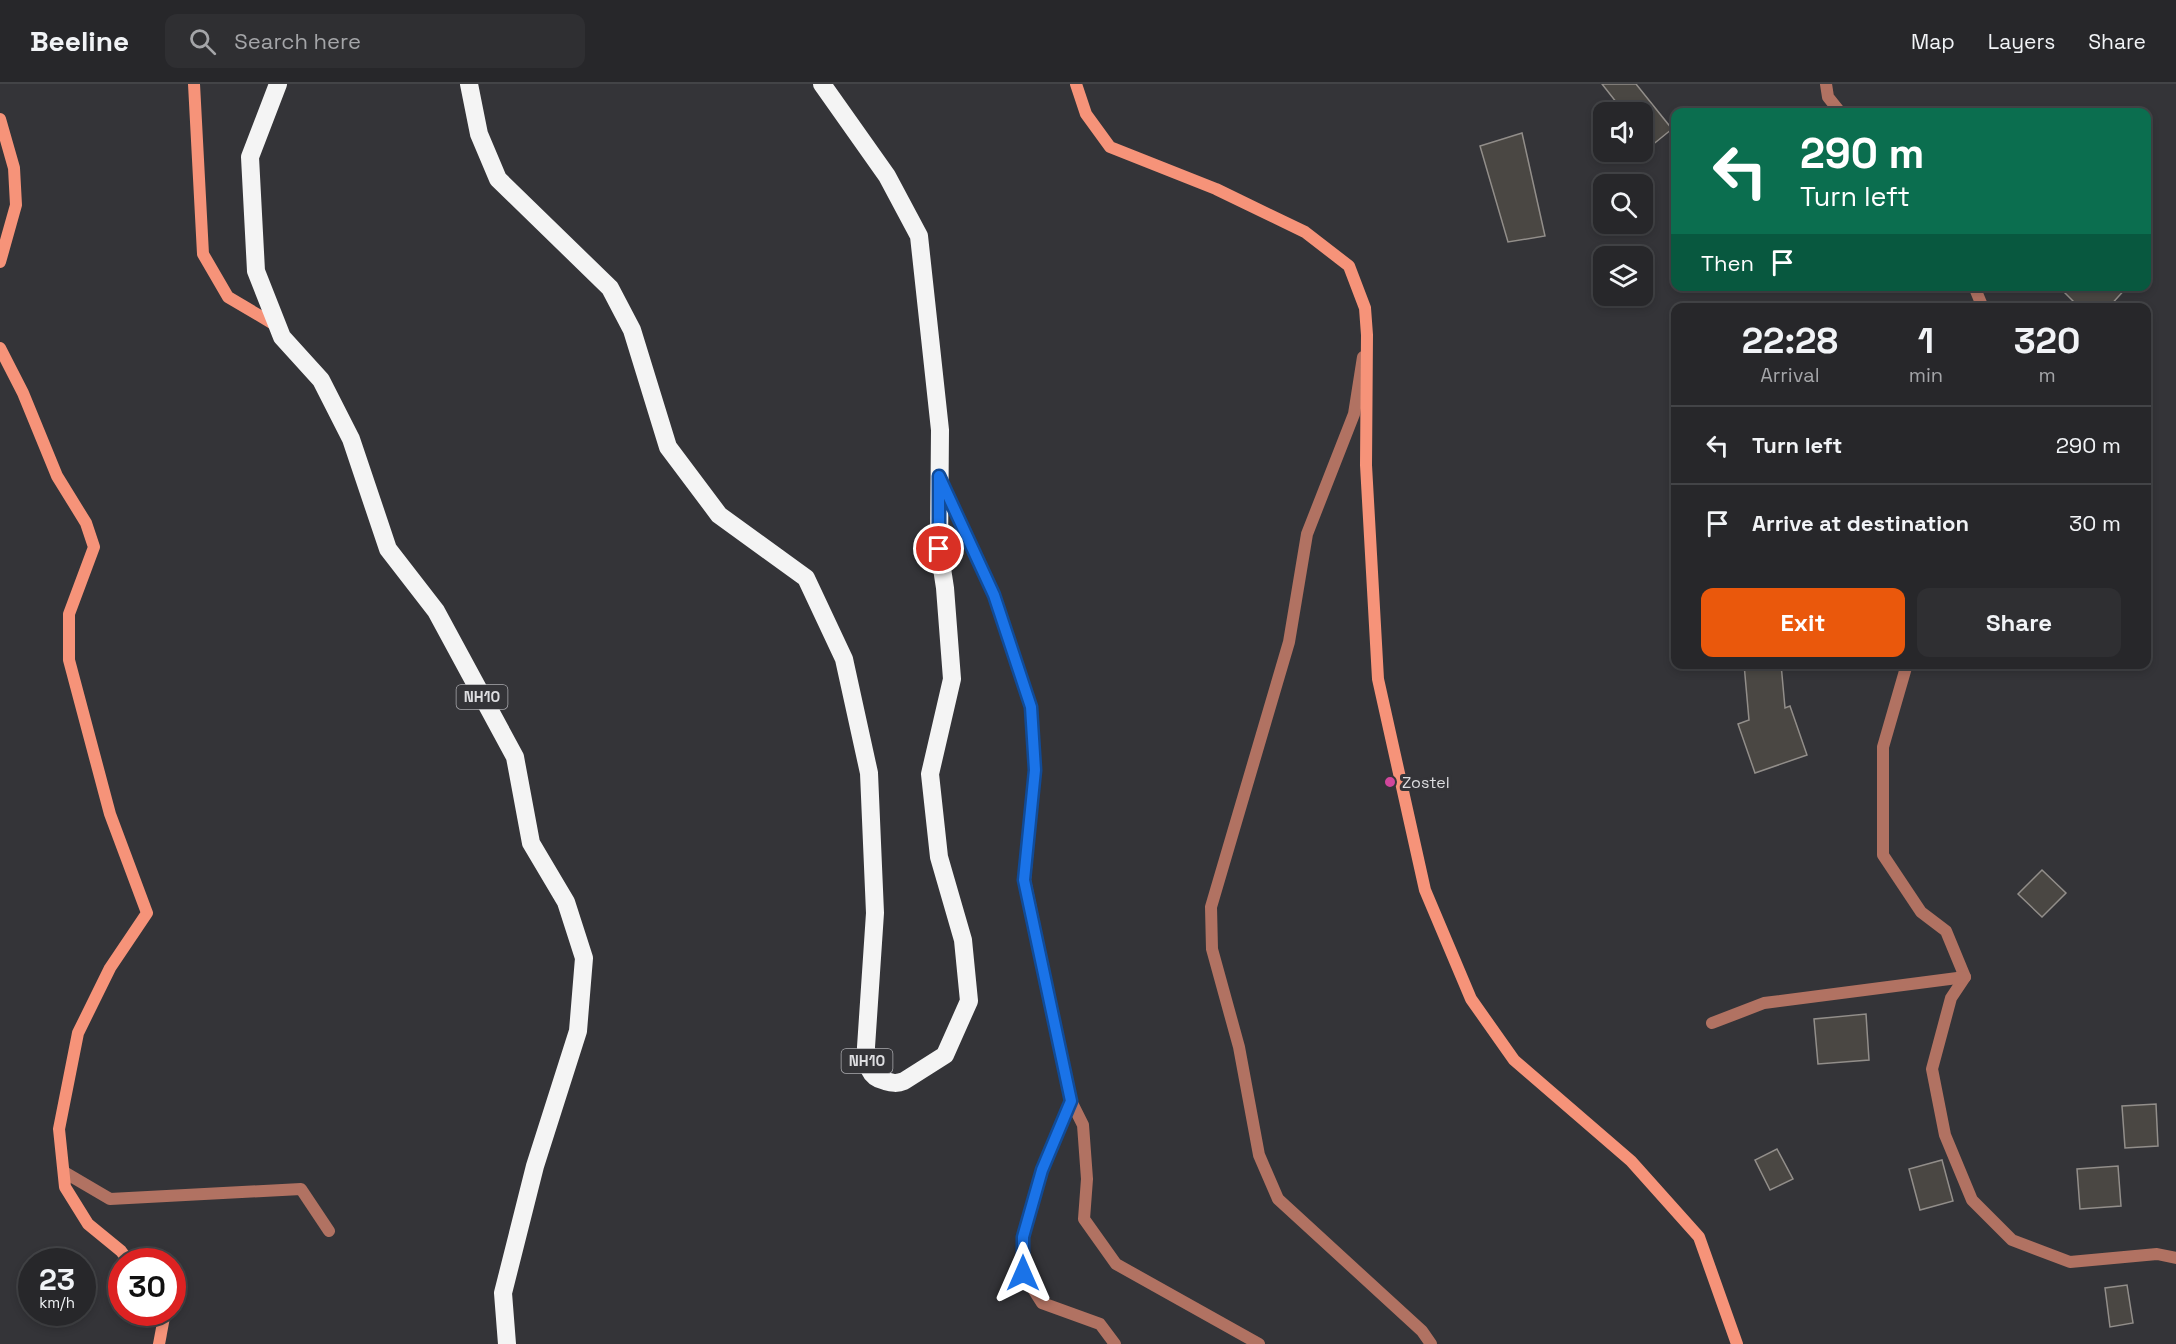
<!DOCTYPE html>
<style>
:root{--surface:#27272a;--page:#2f2f32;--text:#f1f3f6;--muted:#a4a5a8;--line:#434447;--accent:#ea580c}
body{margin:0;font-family:"Space Grotesk",sans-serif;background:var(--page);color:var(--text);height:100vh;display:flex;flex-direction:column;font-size:22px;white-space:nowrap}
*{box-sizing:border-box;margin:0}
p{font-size:20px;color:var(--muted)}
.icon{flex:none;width:33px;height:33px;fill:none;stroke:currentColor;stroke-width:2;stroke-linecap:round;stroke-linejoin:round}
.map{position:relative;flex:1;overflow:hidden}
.drawer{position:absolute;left:1671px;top:219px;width:480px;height:366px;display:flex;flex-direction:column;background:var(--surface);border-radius:12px;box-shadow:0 3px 9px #0003,0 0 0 2px var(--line)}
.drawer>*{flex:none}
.banner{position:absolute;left:1671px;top:24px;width:480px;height:183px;border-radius:12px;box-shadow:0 3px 9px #0003,0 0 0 2px var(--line);background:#0b6e4f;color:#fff;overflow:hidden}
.buttons{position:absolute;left:1593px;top:18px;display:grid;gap:12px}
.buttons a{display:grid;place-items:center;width:60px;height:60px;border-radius:12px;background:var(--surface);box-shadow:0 3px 9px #0003,0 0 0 2px var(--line);font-size:30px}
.speed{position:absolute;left:18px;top:1164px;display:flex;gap:12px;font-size:30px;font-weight:700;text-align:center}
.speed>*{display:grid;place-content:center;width:78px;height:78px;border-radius:50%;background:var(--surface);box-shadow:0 3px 9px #0003,0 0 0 2px var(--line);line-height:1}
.speed small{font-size:15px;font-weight:400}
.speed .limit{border:9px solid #d22;background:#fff;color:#111}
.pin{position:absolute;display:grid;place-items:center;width:51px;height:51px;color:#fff;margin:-26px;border:3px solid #fff;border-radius:50%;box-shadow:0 2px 6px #0007}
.me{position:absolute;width:66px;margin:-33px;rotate:0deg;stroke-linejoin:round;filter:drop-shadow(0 0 4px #0008)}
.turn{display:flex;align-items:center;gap:21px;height:126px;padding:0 30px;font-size:27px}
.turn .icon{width:78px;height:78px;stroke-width:2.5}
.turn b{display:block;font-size:42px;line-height:51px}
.then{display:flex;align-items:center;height:57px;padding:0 30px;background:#0003;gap:12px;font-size:22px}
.eta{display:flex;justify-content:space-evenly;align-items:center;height:102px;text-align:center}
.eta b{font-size:36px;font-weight:600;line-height:42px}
.cta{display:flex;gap:12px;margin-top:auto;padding:12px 30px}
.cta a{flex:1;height:69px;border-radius:12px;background:var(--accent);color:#fff;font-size:24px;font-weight:600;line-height:69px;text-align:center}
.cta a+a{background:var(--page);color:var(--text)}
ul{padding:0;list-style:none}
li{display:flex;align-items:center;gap:18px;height:78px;padding:0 30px;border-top:2px solid var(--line)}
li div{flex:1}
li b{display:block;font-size:22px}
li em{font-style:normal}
header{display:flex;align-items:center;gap:36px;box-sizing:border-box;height:84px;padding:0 30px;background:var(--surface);border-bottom:2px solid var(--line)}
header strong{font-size:28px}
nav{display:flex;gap:33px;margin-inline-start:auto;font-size:21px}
.search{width:420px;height:54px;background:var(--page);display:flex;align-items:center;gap:15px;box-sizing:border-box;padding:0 21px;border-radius:12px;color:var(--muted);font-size:22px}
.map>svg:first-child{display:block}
.building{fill:#4a4743;stroke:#928e8a;stroke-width:1.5}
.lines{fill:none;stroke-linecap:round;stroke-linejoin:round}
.street{stroke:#b17262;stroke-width:12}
.secondary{stroke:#f69379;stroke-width:12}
.highway{stroke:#f4f4f4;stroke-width:18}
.route-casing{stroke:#114b97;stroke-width:15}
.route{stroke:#1a73e8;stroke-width:10}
.hotel-dot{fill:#d1479c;stroke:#343438;stroke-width:2}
.labels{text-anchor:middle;stroke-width:6;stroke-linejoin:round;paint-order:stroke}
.shield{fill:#343438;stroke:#aaaaae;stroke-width:1.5}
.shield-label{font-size:15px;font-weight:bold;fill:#dddde0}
.poi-label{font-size:16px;fill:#dddde0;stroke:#343438;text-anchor:start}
</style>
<header>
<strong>Beeline</strong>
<div class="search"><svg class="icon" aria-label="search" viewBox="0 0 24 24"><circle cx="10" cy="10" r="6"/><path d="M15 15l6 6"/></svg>Search here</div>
<nav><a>Map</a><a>Layers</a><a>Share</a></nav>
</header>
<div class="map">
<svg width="2176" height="1260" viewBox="0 0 2176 1260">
<rect width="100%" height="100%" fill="#343438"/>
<!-- building -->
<g class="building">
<path d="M1602,0H1636L1672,45L1651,62L1642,51V28H1624Z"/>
<path d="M1522,49L1545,152L1508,158L1480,62Z"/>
<path d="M2058,202H2128L2108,224H2080Z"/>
<path d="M1744,580H1781L1785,624L1790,622L1807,671L1755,689L1738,640L1749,636Z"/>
<path d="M2042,786L2066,809L2042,833L2018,810Z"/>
<path d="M1866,930L1869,976L1818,980L1814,935Z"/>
<path d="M2156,1020L2158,1062L2125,1064L2122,1022Z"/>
<path d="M1777,1065L1793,1095L1770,1106L1755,1076Z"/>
<path d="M1942,1076L1953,1117L1920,1126L1909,1085Z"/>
<path d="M2118,1082L2121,1122L2080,1125L2077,1085Z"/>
<path d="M2127,1201L2133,1239L2110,1243L2105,1204Z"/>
</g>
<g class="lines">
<!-- street -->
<g class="street">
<path d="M1826,0L1828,13L1840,28"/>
<path d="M1974,202L1983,224"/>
<path d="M1363,273L1354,330L1307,450L1289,558L1211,823L1212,865L1239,963L1259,1071L1278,1115L1422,1247L1431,1260"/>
<path d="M942,397L994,511L1031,623L1035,686L1025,796L1071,1017L1083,1041L1087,1095L1084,1135L1116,1180L1259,1260"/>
<path d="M1907,580L1883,663V771L1921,828L1946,847L1965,893L1951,914L1932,985L1945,1051L1972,1116L2012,1156L2070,1178L2157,1170L2176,1174"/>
<path d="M1712,939L1764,919L1965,893"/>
<path d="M1071,1017L1042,1086L1023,1153V1189L1042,1219L1100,1240L1115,1260"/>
<path d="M64,1088L110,1115L301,1105L329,1147"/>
</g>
<!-- secondary -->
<g class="secondary">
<path d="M194,0L203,170L228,213L277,242"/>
<path d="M1076,0L1086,30L1110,63L1216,105L1305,148L1349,182L1365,224L1367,251L1366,381L1378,595L1425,806L1471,915L1514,976L1631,1077L1699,1153L1737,1260"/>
<path d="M0,35L14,84L16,121L0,178"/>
<path d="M0,264L23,309L57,392L86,439L94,463L69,530V576L110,730L147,829L110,884L78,949L59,1045L65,1103L88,1140L121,1167L129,1178"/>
<path d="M159,1260L165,1228"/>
</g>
<!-- highway -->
<g class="highway">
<path d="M278,0L250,73L256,187L282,253L321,296L351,355L388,465L436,527L515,673L531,759L566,818L584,874L578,947L535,1082L503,1209L507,1260"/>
<path d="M469,0L479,50L498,95L610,204L632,246L668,363L719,431L806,494L844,575L869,689L875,829L866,963C867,979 867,993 885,997C892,999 897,1000 904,997L945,971L969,917L963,856L939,773L930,690L952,595L945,504L939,465L940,346L919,152L887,92L822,0"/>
</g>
</g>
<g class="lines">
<!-- route casing -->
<g class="route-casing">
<path id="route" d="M939,465V392L994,511L1031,623L1035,686L1024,796L1071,1017L1042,1086L1023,1153V1189"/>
</g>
<!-- route -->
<use href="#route" class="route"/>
</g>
<!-- markers -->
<circle class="hotel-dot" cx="1390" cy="698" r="6"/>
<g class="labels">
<!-- shield labels -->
<g class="shield">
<rect x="456.5" y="601" width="51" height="24" rx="4.5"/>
<rect x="841.5" y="965" width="51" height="24" rx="4.5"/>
</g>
<g class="shield-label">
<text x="482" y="618">NH10</text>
<text x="867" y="982">NH10</text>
</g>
<!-- poi labels -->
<g class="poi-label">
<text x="1402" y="704">Zostel</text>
</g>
</g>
</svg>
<div class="buttons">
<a><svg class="icon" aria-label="sound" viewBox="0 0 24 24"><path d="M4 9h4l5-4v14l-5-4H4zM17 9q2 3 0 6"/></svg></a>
<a><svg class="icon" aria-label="search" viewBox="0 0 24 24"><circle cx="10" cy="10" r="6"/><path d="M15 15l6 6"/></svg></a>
<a><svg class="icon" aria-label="layers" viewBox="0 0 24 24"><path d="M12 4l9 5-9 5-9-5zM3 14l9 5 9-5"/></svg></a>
</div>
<div class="speed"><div>23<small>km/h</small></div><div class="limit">30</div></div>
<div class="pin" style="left:939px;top:465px;background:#d93025"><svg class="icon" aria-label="arrive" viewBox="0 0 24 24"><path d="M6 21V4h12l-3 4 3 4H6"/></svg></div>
<svg class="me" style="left:1023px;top:1189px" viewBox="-20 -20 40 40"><path d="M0-17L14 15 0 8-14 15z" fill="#1a73e8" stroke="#fff" stroke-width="4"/></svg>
<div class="banner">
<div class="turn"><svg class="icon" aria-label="left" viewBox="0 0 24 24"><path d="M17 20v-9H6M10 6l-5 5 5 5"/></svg><div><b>290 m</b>Turn left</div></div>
<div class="then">Then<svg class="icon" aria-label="arrive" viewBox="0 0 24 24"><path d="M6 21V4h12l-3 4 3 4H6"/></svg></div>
</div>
<section class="drawer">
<div class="eta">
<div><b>22:28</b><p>Arrival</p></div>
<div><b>1</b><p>min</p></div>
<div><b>320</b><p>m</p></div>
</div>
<ul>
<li><svg class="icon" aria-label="left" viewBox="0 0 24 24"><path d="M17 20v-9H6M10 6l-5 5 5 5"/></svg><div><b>Turn left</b></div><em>290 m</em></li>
<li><svg class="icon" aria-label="arrive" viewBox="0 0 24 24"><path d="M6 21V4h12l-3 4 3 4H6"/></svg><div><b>Arrive at destination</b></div><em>30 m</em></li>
</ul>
<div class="cta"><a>Exit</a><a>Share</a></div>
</section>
</div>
